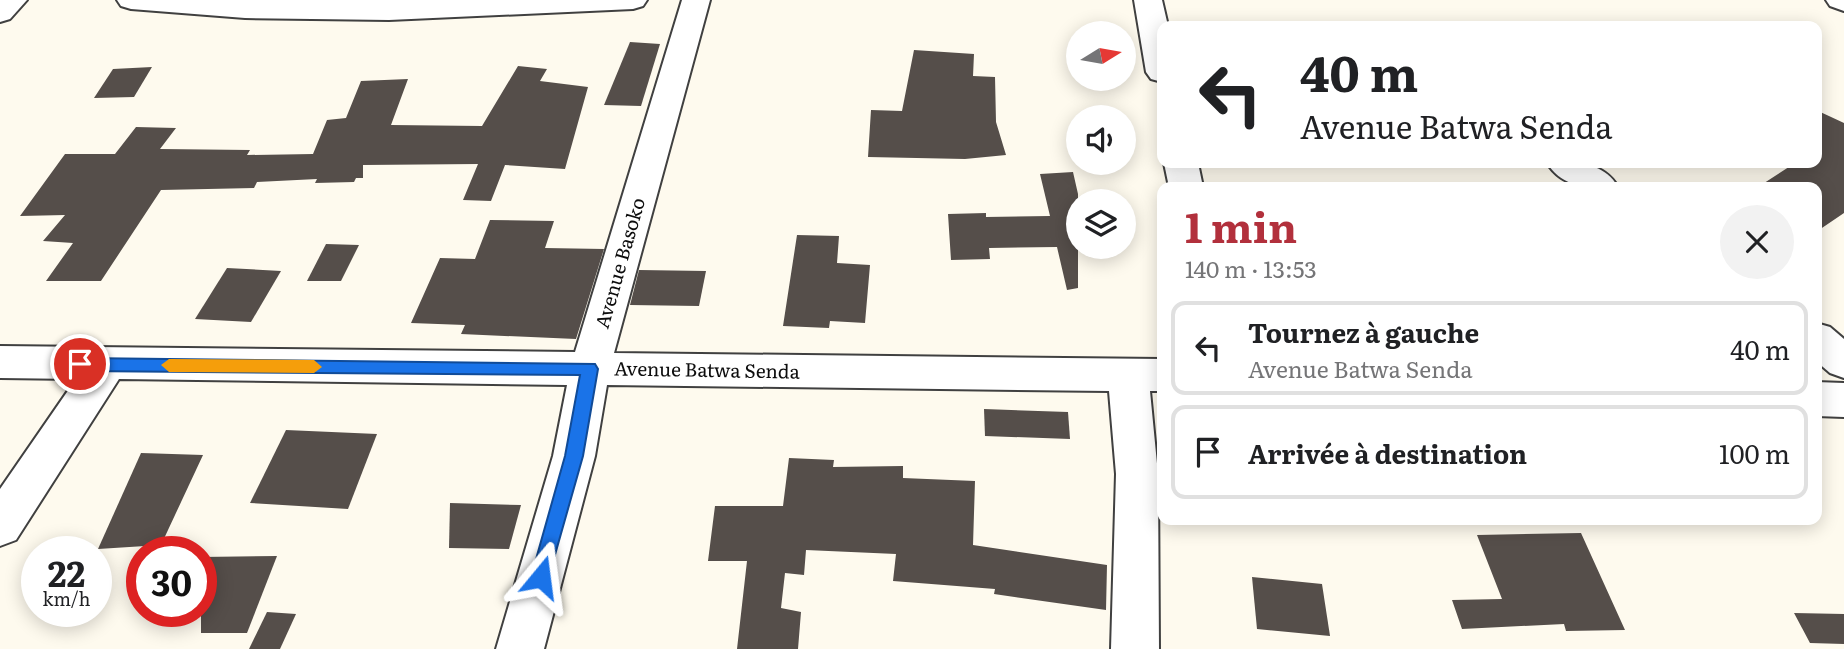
<!DOCTYPE html>
<html lang="fr">
<meta charset="utf-8">
<style>
:root{--surface:#fff;--page:#f2f2f2;--text:#202124;--muted:#757577;--line:#e0e0e0;--accent:#b2303c}
body{margin:0;font-family:Literata,serif;background:var(--page);color:var(--text);height:100vh;display:flex;flex-direction:column;font-size:26px;white-space:nowrap}
*{box-sizing:border-box;margin:0}
p{font-size:23px;color:var(--muted)}
.icon{flex:none;width:38px;height:38px;fill:none;stroke:currentColor;stroke-width:2;stroke-linecap:round;stroke-linejoin:round}
.map{position:relative;flex:1;overflow:hidden}
.sheet{position:absolute;left:1157px;top:182px;width:665px;height:343px;display:flex;flex-direction:column;background:var(--surface);border-radius:14px;box-shadow:0 4px 18px #0003}
.sheet>*{flex:none}
.top-card{position:absolute;left:1157px;top:21px;width:665px;height:147px;border-radius:14px;box-shadow:0 4px 18px #0003;background:#fff;color:var(--text);overflow:hidden}
.needle{width:46px;rotate:79deg}
.fabs{position:absolute;left:1066px;top:21px;display:grid;gap:14px}
.fabs a{display:grid;place-items:center;width:70px;height:70px;border-radius:50%;background:var(--surface);box-shadow:0 4px 18px #0003;font-size:35px}
.speed{position:absolute;left:21px;top:536px;display:flex;gap:14px;font-size:35px;font-weight:700;text-align:center}
.speed>*{display:grid;place-content:center;width:91px;height:91px;border-radius:50%;background:var(--surface);box-shadow:0 4px 18px #0003;line-height:1}
.speed small{font-size:18px;font-weight:400}
.speed .limit{border:10px solid #d22;background:#fff;color:#111}
.pin{position:absolute;display:grid;place-items:center;width:60px;height:60px;color:#fff;margin:-30px;border:4px solid #fff;border-radius:50%;box-shadow:0 2px 7px #0007}
.me{position:absolute;width:77px;margin:-38px;rotate:16deg;stroke-linejoin:round;filter:drop-shadow(0 0 5px #0008)}
.turn{display:flex;align-items:center;gap:24px;height:147px;padding:0 28px;font-size:32px}
.turn .icon{width:91px;height:91px;stroke-width:2.5}
.turn b{display:block;font-size:49px;line-height:60px}
.round{display:grid;place-items:center;flex:none;width:74px;height:74px;border-radius:37px;background:var(--page)}
.summary{display:flex;align-items:center;justify-content:space-between;height:119px;padding:0 28px}
h1{font-size:42px;font-weight:700;line-height:52px;color:var(--accent)}
ul{padding:0;list-style:none}
li{display:flex;align-items:center;gap:21px;height:94px;margin:0 14px 10px;padding:0 14px;border:4px solid var(--line);border-radius:14px}
li div{flex:1}
li b{display:block;font-size:26px}
li em{font-style:normal}
.map>svg:first-child{display:block}
.building{fill:#554e4a}
.lines{fill:none;stroke-linecap:round;stroke-linejoin:round}
.minor-casing{stroke:#404040;stroke-width:4}
.minor{fill:#fff;fill-rule:evenodd}
.route{fill:#1a73e8;stroke:#114b97;stroke-width:2}
.slow{fill:#f59e0b}
.labels{text-anchor:middle;stroke-width:7;stroke-linejoin:round;paint-order:stroke}
.street-label{font-size:19px;fill:#0d0d0d;stroke:#fff}
</style>
<div class="map">
<svg width="1844" height="649" viewBox="0 0 1844 649">
<rect width="100%" height="100%" fill="#fefaee"/>
<!-- building -->
<g class="building">
<path d="M630,42L660,44L641,106L604,105Z"/>
<path d="M914,50L974,54L973,76L995,77L996,122L1006,155L965,159L868,157L871,110L902,111Z"/>
<path d="M518,66L547,69L540,81L588,87L565,169L505,165L491,201L463,200L478,164L363,165V178H356L354,182L315,183L317,179L257,182L254,188L161,190L101,281H46L73,243L43,241L65,215L20,216L65,154H115L136,127L176,128L160,149L250,150L247,155L313,154L327,120L346,118L361,81L408,79L391,125L482,126Z"/>
<path d="M152,67L134,97L94,98L113,69Z"/>
<path d="M1816,110L1844,123V213L1816,232V187H1758L1795,163H1816Z"/>
<path d="M1073,172L1078,194V288L1067,290L1057,247L989,248L990,259L951,260L948,214L986,213V217L1050,216L1040,174Z"/>
<path d="M490,220L554,221L545,248L604,249L576,339L461,334L465,325L411,323L440,258L475,259Z"/>
<path d="M797,235L839,236L837,263L870,265L865,323L830,321L829,328L783,326Z"/>
<path d="M326,244L359,245L341,281H307Z"/>
<path d="M227,268L281,271L251,322L195,319Z"/>
<path d="M639,270L706,271L699,306L630,305Z"/>
<path d="M984,409L1068,412L1070,439L985,436Z"/>
<path d="M286,430L377,434L348,509L250,503Z"/>
<path d="M141,453L203,455L161,545L98,549Z"/>
<path d="M789,458L834,460L833,467L903,466V478L975,481L973,545L1107,565L1106,610L994,594L995,589L893,581L896,554L806,550L804,575L785,573L781,608L801,612L798,649H737L747,561H708L715,506H783Z"/>
<path d="M450,503L521,505L509,549L449,548Z"/>
<path d="M1581,533L1625,630L1566,631L1564,624L1462,629L1452,600L1502,599L1477,535Z"/>
<path d="M277,556L247,633H201V557Z"/>
<path d="M1252,577L1322,584L1330,636L1257,629Z"/>
<path d="M267,612L296,614L280,649H249Z"/>
<path d="M1794,613L1844,614V644L1810,643Z"/>
</g>
<g class="lines">
<!-- minor casing -->
<g class="minor-casing">
<g id="minor">
<path d="M0,0H27L10,19L0,22Z"/>
<path d="M117,0H647L643,6L633,9L389,20L245,18L131,9L121,6Z"/>
<path d="M682,0H710L614,353L1162,359V391H1150L1158,474L1159,649H1111L1116,474L1109,391L607,385L595,456L544,649H496L553,456L567,385L119,379L16,540L0,546V489L76,379L0,378V346L575,352Z"/>
<path d="M1134,0H1162L1168,26H1162V82L1151,79L1146,72Z"/>
<path d="M1826,0H1844V11L1830,6Z"/>
<path d="M1164,163H1198L1203,187H1169Z"/>
<path d="M1547,163C1574,162 1603,161 1618,187C1591,188 1563,189 1547,163Z"/>
<path d="M1816,323L1830,327L1844,339V378L1830,373L1816,361Z"/>
<path d="M1816,382L1844,383V417L1816,416Z"/>
</g>
</g>
<!-- minor -->
<use href="#minor" class="minor"/>
</g>
<!-- route -->
<path class="route" d="M80,358L595,364L598,369L583,456L547,583L541,586L534,583L531,577L565,456L580,375L80,371L72,364Z"/>
<!-- slow -->
<path class="slow" d="M169,359L314,360L322,367L314,373L169,372L161,365Z"/>
<g class="labels">
<!-- street labels -->
<g class="street-label">
<text transform="translate(620 263) rotate(-74)" y="7">Avenue Basoko</text>
<text transform="translate(707 370) rotate(1)" y="7">Avenue Batwa Senda</text>
</g>
</g>
</svg>
<div class="fabs">
<a><svg class="needle" viewBox="-14 -14 28 28"><path d="M0-13l5 13h-10z" fill="#e53935"/><path d="M0 13l5-13h-10z" fill="#757577"/></svg></a>
<a><svg class="icon" aria-label="sound" viewBox="0 0 24 24"><path d="M4 9h4l5-4v14l-5-4H4zM17 9q2 3 0 6"/></svg></a>
<a><svg class="icon" aria-label="layers" viewBox="0 0 24 24"><path d="M12 4l9 5-9 5-9-5zM3 14l9 5 9-5"/></svg></a>
</div>
<div class="speed"><div>22<small>km/h</small></div><div class="limit">30</div></div>
<div class="pin" style="left:80px;top:364px;background:#d93025"><svg class="icon" aria-label="arrive" viewBox="0 0 24 24"><path d="M6 21V4h12l-3 4 3 4H6"/></svg></div>
<svg class="me" style="left:541px;top:577px" viewBox="-20 -20 40 40"><path d="M0-17L14 15 0 8-14 15z" fill="#1a73e8" stroke="#fff" stroke-width="4"/></svg>
<div class="top-card">
<div class="turn"><svg class="icon" aria-label="left" viewBox="0 0 24 24"><path d="M17 20v-9H6M10 6l-5 5 5 5"/></svg><div><b>40 m</b>Avenue Batwa Senda</div></div>
</div>
<section class="sheet">
<div class="summary"><div><h1>1 min</h1><p>140 m · 13:53</p></div><a class="round"><svg class="icon" aria-label="close" viewBox="0 0 24 24"><path d="M6 6l12 12M18 6L6 18"/></svg></a></div>
<ul>
<li><svg class="icon" aria-label="left" viewBox="0 0 24 24"><path d="M17 20v-9H6M10 6l-5 5 5 5"/></svg><div><b>Tournez à gauche</b><p>Avenue Batwa Senda</p></div><em>40 m</em></li>
<li><svg class="icon" aria-label="arrive" viewBox="0 0 24 24"><path d="M6 21V4h12l-3 4 3 4H6"/></svg><div><b>Arrivée à destination</b></div><em>100 m</em></li>
</ul>
</section>
</div>
